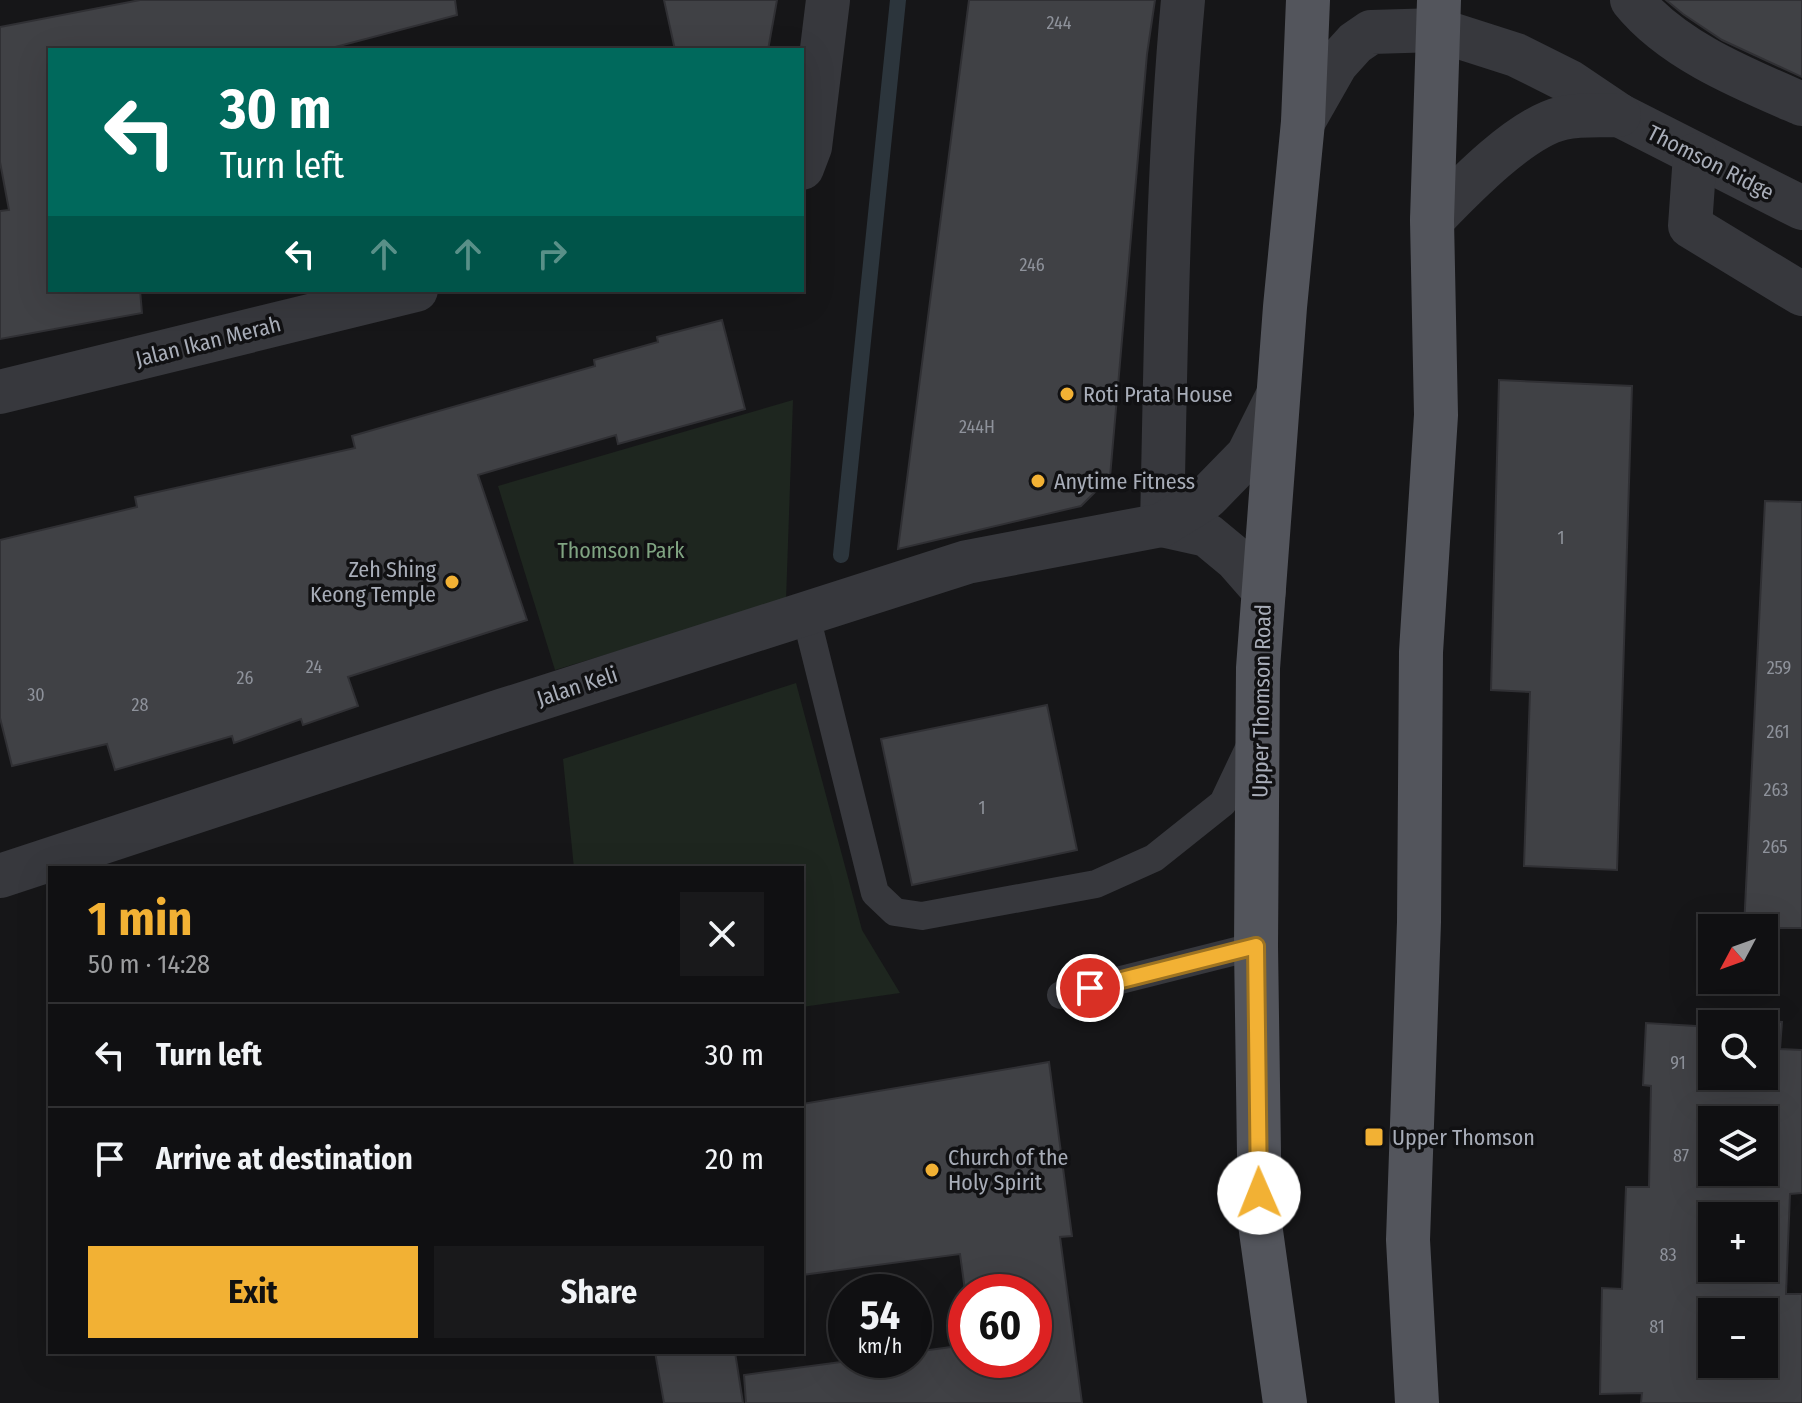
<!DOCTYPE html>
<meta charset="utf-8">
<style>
:root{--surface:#101012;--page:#19191b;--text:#f1f3f6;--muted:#9c9d9f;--line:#303032;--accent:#f2b134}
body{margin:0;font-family:"Fira Sans Condensed",sans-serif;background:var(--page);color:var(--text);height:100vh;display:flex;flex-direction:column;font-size:30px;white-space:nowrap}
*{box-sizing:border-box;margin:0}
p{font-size:26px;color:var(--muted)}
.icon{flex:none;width:44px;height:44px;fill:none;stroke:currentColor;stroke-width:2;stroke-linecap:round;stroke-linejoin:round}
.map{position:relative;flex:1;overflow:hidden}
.side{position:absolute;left:48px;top:866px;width:756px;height:488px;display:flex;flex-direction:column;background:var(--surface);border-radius:0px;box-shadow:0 8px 32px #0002,0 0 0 2px var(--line)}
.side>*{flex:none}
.top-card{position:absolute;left:48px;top:48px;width:756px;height:244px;border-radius:0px;box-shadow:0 8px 32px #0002,0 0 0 2px var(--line);background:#00695c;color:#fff;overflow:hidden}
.needle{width:52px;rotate:229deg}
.controls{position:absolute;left:1698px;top:914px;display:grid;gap:16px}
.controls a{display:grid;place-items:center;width:80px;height:80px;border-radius:0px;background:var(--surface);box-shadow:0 8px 32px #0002,0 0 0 2px var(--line);font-size:40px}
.speed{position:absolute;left:828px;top:1274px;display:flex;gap:16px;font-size:40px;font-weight:700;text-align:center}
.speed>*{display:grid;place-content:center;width:104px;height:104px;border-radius:50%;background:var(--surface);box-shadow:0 8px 32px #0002,0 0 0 2px var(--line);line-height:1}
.speed small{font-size:20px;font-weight:400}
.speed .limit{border:12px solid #d22;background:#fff;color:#111}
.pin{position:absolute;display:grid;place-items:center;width:68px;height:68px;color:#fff;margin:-34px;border:4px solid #fff;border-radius:50%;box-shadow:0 2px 8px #0007}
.me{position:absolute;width:88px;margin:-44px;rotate:359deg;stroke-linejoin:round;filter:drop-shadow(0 0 6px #0008)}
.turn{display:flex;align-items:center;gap:28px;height:168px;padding:0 40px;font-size:36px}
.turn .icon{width:104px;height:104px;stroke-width:2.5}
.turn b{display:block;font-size:56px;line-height:68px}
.lanes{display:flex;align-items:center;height:76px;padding:0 40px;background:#0003;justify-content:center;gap:40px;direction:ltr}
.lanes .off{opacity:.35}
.round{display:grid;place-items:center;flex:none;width:84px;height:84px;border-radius:0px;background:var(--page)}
.head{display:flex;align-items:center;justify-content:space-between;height:136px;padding:0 40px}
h1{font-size:48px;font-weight:700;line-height:60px;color:var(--accent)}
.primary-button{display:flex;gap:16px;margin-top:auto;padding:16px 40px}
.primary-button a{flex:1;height:92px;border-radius:0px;background:var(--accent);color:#111;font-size:32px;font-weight:700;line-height:92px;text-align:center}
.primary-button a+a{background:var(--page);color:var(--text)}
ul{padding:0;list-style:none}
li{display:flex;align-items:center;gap:24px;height:104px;padding:0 40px;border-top:2px solid var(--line)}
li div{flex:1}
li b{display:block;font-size:30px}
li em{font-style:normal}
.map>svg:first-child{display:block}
.green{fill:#1e261f}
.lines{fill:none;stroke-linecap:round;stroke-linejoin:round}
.stream{stroke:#2c353c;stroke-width:16}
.building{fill:#404145;stroke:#303034;stroke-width:2;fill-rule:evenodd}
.service{stroke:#37383d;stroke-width:28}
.minor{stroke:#37383d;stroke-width:44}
.primary{stroke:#53555c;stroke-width:44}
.route-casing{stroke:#9d7322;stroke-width:20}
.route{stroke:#f2b134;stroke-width:14}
.poi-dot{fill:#f2b134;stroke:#111113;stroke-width:3}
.labels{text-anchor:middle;stroke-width:7;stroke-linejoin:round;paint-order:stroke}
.number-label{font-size:18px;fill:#8e929b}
.street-label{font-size:22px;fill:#a8adb8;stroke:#111113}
.poi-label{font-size:22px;fill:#a8adb8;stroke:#111113;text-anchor:start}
.park-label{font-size:22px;fill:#7fa381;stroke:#111113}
</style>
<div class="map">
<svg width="1802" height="1403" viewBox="0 0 1802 1403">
<rect width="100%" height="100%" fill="#161618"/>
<!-- green -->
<g class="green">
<path d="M793,400L786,600L555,670L498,486Z"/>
<path d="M796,683L862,930L900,993L802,1007V868H574L563,759Z"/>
</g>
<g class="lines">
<!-- stream -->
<path class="stream" d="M841,555L898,0"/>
</g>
<!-- building -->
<g class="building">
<path d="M140,0H455L457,15L324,50H50V290H140L142,313L0,339V211L9,210L0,162V27Z"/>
<path d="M664,0H777L768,50H675Z"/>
<path d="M969,0H1155L1147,54L1110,477L1081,506L898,549Z"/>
<path d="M1666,0H1802V77L1722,40L1683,14Z"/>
<path d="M722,320L745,409L618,444L616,435L478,475L527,620L348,677L358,706L303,725L301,719L234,743L232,736L115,770L107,744L12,766L0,718V540L137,507L135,497L355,448L352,436L595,366L594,360L658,342L657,337Z"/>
<path d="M1499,380L1632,386L1617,870L1524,866L1530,692L1491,690Z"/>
<path d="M1765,501L1802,502V928H1744Z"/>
<path d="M1047,705L1077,850L912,885L881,739Z"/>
<path d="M1737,1018L1782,1022L1780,1049L1802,1050V1193L1790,1194L1786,1294H1802V1403H1641L1642,1393L1600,1394L1602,1288L1622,1289L1626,1187H1649L1651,1086L1643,1085L1646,1023L1712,1027V1076H1764V1024H1737ZM1712,1120H1764V1172H1712ZM1712,1216H1764V1268H1712ZM1712,1312H1764V1364H1712Z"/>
<path d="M1049,1062L1072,1236L1060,1237L1082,1403H746L744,1375L856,1360H914V1352L966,1345V1360H1034V1292H966V1298L960,1254L802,1275V1104Z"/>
<path d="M655,1352H735L743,1403H664Z"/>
</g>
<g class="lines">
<!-- service -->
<g class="service">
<path d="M805,612L875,893L895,912L922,916L1096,884L1154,858L1223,803L1251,744"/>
<path d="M1061,995L1256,946"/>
</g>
<!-- minor -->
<g class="minor">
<path d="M1632,0C1672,50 1744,79 1802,104"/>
<path d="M1303,122L1336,64L1355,43L1371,32L1438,30L1516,55L1570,82L1619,115L1802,208"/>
<path d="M1695,155L1690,226L1802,294"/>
<path d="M802,168L810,147L828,0"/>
<path d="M1432,220C1462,189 1521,127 1563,118C1581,114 1601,116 1619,115"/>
<path d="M0,392L416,290"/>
<path d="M1162,525C1166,350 1167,174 1183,0"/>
<path d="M1162,525L1207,535L1236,559L1264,591"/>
<path d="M0,876L504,710L967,562L1162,525L1207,497L1248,455L1278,395"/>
</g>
<!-- primary -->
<g class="primary">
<path d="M1285,1403L1260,1224L1256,946L1258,668L1285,307L1303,122L1308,0"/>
<path d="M1417,1403L1408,1240L1419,922L1421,652L1436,415L1432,220L1439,0"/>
</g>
</g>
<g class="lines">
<!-- route casing -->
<g class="route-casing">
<path id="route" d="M1090,988L1256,946L1259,1193"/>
</g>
<!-- route -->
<use href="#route" class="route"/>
</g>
<!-- markers -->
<g class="poi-dot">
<circle cx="1067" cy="394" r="8"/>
<circle cx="1038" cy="481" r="8"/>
<circle cx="452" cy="582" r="8"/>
<rect x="1364" y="1127" width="20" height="20" rx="4"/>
<circle cx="932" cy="1170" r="8"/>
</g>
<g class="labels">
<!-- number labels -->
<g class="number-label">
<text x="1059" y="29">244</text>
<text x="1032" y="271">246</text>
<text x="977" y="433">244H</text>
<text x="1561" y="544">1</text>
<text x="314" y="673">24</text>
<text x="1779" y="674">259</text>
<text x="245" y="684">26</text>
<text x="36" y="701">30</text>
<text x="140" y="711">28</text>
<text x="1778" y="738">261</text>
<text x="1776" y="796">263</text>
<text x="982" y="814">1</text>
<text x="1775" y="853">265</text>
<text x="1678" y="1069">91</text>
<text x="1681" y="1162">87</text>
<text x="1668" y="1261">83</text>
<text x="1657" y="1333">81</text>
</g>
<!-- street labels -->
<g class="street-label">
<text transform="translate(1711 162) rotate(27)" y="8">Thomson Ridge</text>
<text transform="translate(208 341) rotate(-14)" y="8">Jalan Ikan Merah</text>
<text transform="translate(577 686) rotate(-18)" y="8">Jalan Keli</text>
<text transform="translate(1261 701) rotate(-89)" y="8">Upper Thomson Road</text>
</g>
<!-- poi labels -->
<g class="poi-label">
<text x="1083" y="402">Roti Prata House</text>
<text x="1054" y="489">Anytime Fitness</text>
<text x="436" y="577" text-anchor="end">Zeh Shing<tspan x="436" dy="25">Keong Temple</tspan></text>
<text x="1392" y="1145">Upper Thomson</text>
<text x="948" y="1165">Church of the<tspan x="948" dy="25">Holy Spirit</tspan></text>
</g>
<!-- park labels -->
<g class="park-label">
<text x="621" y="558">Thomson Park</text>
</g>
</g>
</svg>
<div class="controls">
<a><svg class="needle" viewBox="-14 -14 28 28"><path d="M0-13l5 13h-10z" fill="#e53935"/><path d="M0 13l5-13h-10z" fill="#9c9d9f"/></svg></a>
<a><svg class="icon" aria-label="search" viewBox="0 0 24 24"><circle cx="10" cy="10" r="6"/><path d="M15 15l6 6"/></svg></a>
<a><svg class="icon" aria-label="layers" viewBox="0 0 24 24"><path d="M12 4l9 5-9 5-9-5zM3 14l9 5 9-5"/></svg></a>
<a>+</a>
<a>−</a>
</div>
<div class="speed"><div>54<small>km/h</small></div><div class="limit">60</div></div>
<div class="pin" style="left:1090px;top:988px;background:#d93025"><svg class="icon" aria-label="arrive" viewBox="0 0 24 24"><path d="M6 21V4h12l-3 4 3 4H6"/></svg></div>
<svg class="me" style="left:1259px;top:1193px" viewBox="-20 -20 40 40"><circle r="19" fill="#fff"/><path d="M0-13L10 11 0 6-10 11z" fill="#f2b134"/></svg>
<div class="top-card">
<div class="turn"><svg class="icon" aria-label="left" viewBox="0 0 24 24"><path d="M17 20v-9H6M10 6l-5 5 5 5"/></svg><div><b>30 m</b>Turn left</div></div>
<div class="lanes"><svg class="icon" aria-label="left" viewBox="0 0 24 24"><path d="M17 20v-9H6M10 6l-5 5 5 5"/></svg><svg class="icon off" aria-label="ahead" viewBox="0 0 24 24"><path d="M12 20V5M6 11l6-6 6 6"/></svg><svg class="icon off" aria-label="ahead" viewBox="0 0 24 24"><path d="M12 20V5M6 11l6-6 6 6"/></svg><svg class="icon off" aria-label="right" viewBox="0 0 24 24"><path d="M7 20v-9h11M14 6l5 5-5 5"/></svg></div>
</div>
<section class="side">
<div class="head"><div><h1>1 min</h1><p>50 m · 14:28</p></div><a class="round"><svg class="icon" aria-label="close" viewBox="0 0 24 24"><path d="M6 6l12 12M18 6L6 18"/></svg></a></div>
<ul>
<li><svg class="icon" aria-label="left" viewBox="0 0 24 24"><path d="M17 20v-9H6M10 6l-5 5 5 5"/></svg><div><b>Turn left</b></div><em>30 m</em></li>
<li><svg class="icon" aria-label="arrive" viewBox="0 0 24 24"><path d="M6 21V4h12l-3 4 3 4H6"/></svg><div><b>Arrive at destination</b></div><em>20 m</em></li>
</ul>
<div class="primary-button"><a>Exit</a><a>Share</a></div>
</section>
</div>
